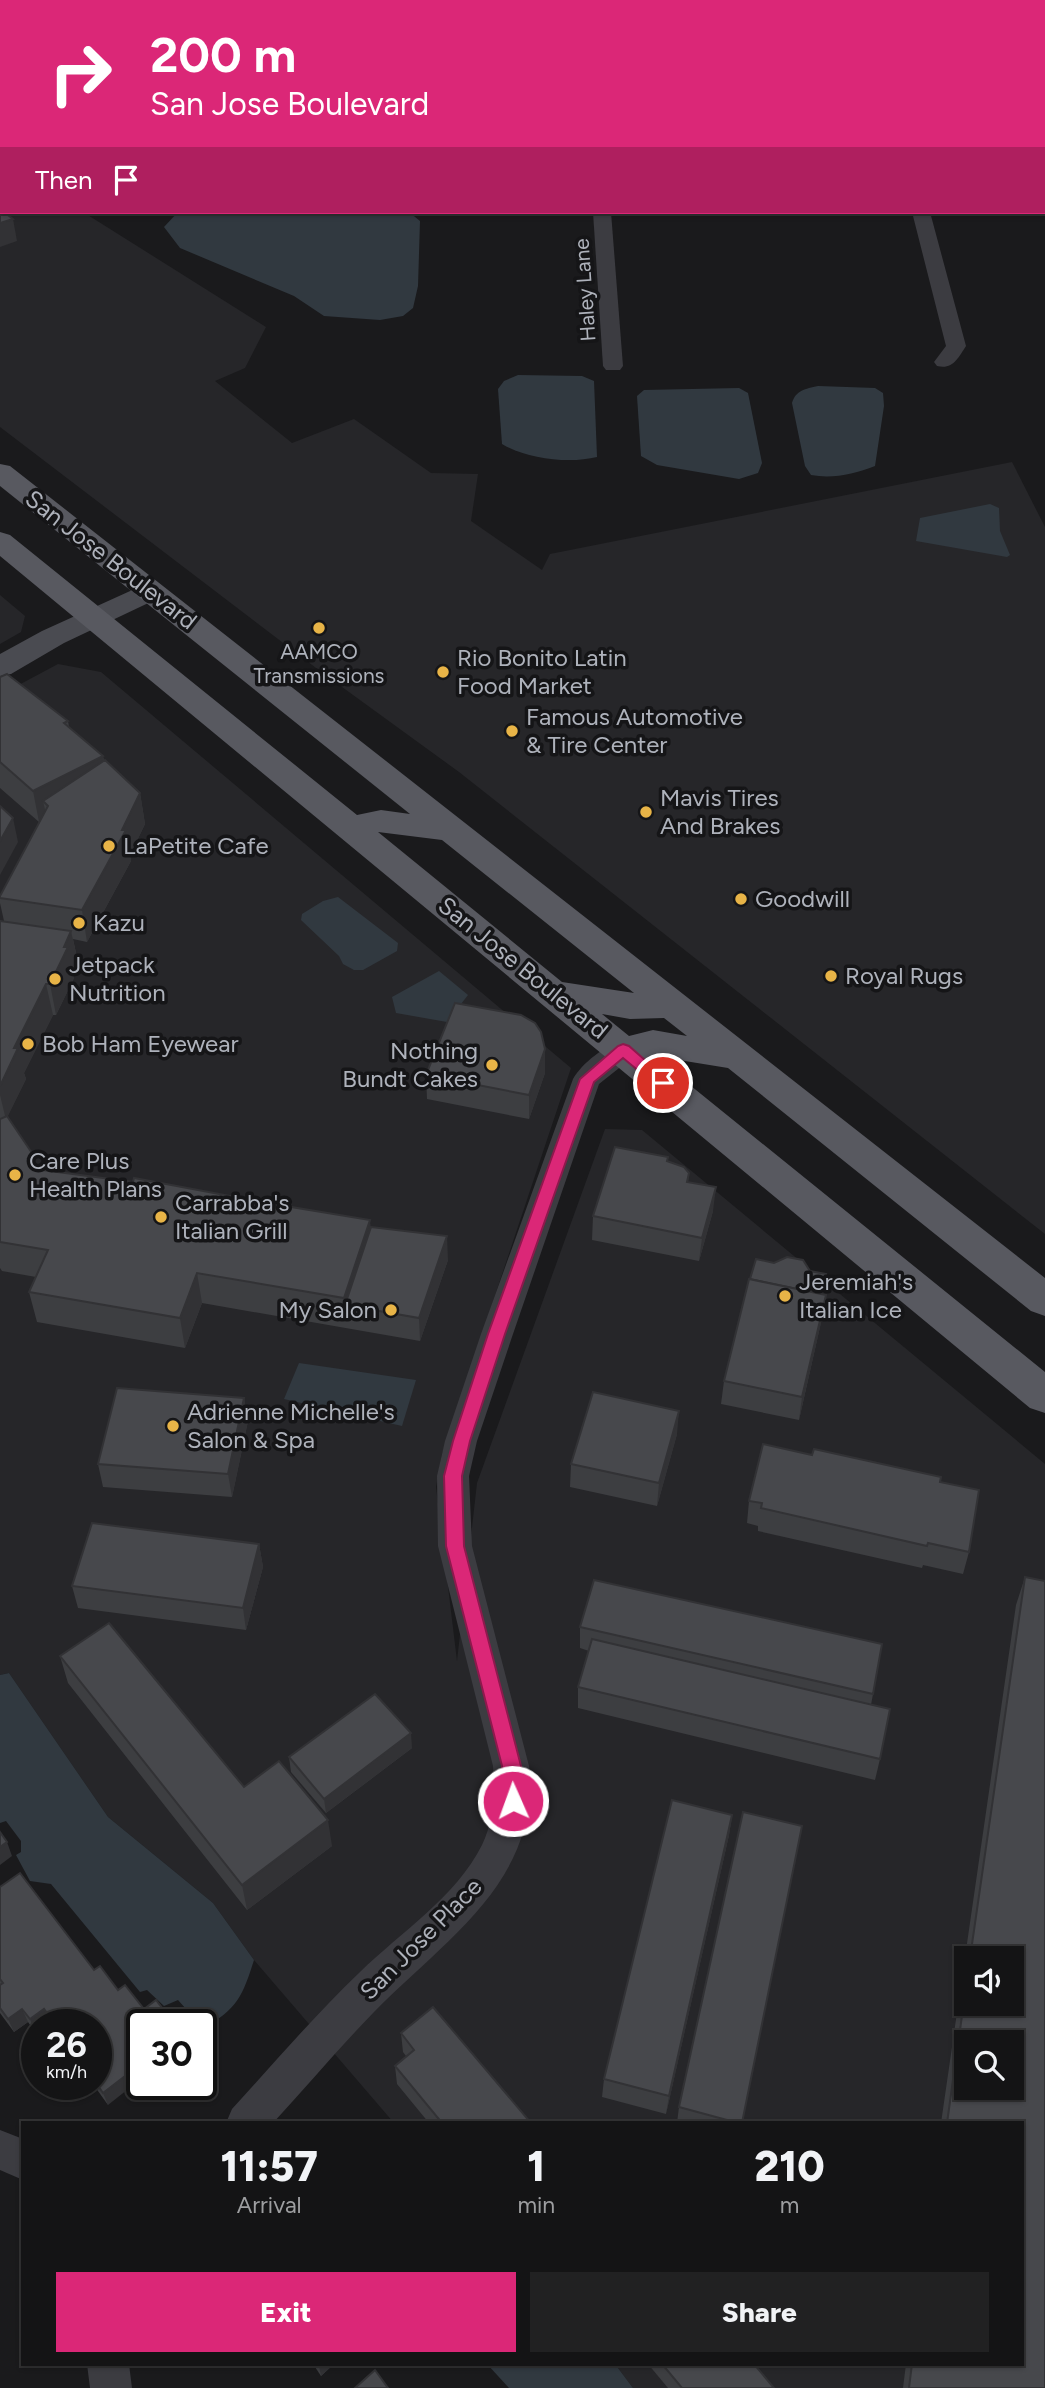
<!DOCTYPE html>
<style>
:root{--surface:#141415;--page:#212122;--text:#f1f3f6;--muted:#9d9ea0;--line:#333334;--accent:#db2777}
body{margin:0;font-family:Figtree,sans-serif;background:var(--page);color:var(--text);height:100vh;display:flex;flex-direction:column;font-size:26px;white-space:nowrap}
*{box-sizing:border-box;margin:0}
p{font-size:23px;color:var(--muted)}
.icon{flex:none;width:38px;height:38px;fill:none;stroke:currentColor;stroke-width:2;stroke-linecap:round;stroke-linejoin:round}
.map{position:relative;flex:1;overflow:hidden}
.side{position:absolute;left:21px;top:2121px;width:1003px;height:245px;display:flex;flex-direction:column;background:var(--surface);border-radius:0px;box-shadow:0 2px 5px #0004,0 0 0 2px var(--line)}
.side>*{flex:none}
.top-card{position:absolute;left:0px;top:0px;width:1046px;height:214px;box-shadow:0 2px 5px #0004,0 0 0 2px var(--line);background:#db2777;color:#fff;overflow:hidden}
.fabs{position:absolute;left:954px;top:1946px;display:grid;gap:14px}
.fabs a{display:grid;place-items:center;width:70px;height:70px;border-radius:0px;background:var(--surface);box-shadow:0 2px 5px #0004,0 0 0 2px var(--line);font-size:35px}
.speed{position:absolute;left:21px;top:2009px;display:flex;gap:14px;font-size:35px;font-weight:700;text-align:center}
.speed>*{display:grid;place-content:center;width:91px;height:91px;border-radius:50%;background:var(--surface);box-shadow:0 2px 5px #0004,0 0 0 2px var(--line);line-height:1}
.speed small{font-size:18px;font-weight:400}
.speed .limit{border:4px solid #111;border-radius:10px;background:#fff;color:#111}
.pin{position:absolute;display:grid;place-items:center;width:60px;height:60px;color:#fff;margin:-30px;border:4px solid #fff;border-radius:50%;box-shadow:0 2px 7px #0007}
.me{position:absolute;width:77px;margin:-38px;rotate:358deg;stroke-linejoin:round;filter:drop-shadow(0 0 5px #0008)}
.turn{display:flex;align-items:center;gap:24px;height:147px;padding:0 35px;font-size:32px}
.turn .icon{width:91px;height:91px;stroke-width:2.5}
.turn b{display:block;font-size:49px;line-height:60px}
.then{display:flex;align-items:center;height:66px;padding:0 35px;background:#0003;gap:14px;font-size:26px}
.eta{display:flex;justify-content:space-evenly;align-items:center;height:119px;text-align:center}
.eta b{font-size:42px;font-weight:800;line-height:49px}
.cta{display:flex;gap:14px;margin-top:auto;padding:14px 35px}
.cta a{flex:1;height:80px;border-radius:0px;background:var(--accent);color:#fff;font-size:28px;font-weight:800;line-height:80px;text-align:center}
.cta a+a{background:var(--page);color:var(--text)}
.map>svg:first-child{display:block}
.built{fill:#262629;fill-rule:evenodd}
.water{fill:#313940}
.lines{fill:none;stroke-linecap:round;stroke-linejoin:round}
.street{fill:#3c3c41;fill-rule:evenodd}
.secondary{fill:#4a4b51;fill-rule:evenodd}
.primary{fill:#585960;fill-rule:evenodd}
.wall{fill:#3d3e41;fill-rule:evenodd}
.shaded-wall{fill:#323235}
.building{fill:#47484c;stroke:#323235;stroke-width:2;fill-rule:evenodd}
.route{fill:#db2777;stroke:#8e194d;stroke-width:2}
.poi-dot{fill:#e8b447;stroke:#151517;stroke-width:2.5}
.labels{text-anchor:middle;stroke-width:7;stroke-linejoin:round;paint-order:stroke}
.far-street-label{font-size:21px;fill:#aeb2bb;stroke:#151517}
.far-poi-label{font-size:21px;fill:#aeb2bb;stroke:#151517}
.street-label{font-size:24px;fill:#aeb2bb;stroke:#151517}
.poi-label{font-size:24px;fill:#aeb2bb;stroke:#151517;text-anchor:start}
</style>
<div class="map">
<svg width="1045" height="2388" viewBox="0 0 1045 2388">
<rect width="100%" height="100%" fill="#1a1a1c"/>
<!-- built -->
<g class="built">
<path d="M0,161L2,212H83L266,327L245,368L215,381L292,443L354,419L431,473L478,474L471,521L542,570L550,554L1012,462L1045,527V1234L459,772L320,671L0,427Z"/>
<path d="M0,595L25,616L21,632L0,644Z"/>
<path d="M58,664L101,672L571,1068L442,1454L436,1487L457,1661L477,1483L605,1129L642,1130L1045,1464V2388H633L615,2364H1022V2123H394L254,1960L213,1903L108,1817L9,1673L0,1675V695ZM966,1958H1012V2004H966ZM966,2042H1012V2088H966Z"/>
</g>
<!-- water -->
<g class="water">
<path d="M178,212H409L420,221L418,286L413,308L403,316L380,320L324,316L294,296L180,248L164,227Z"/>
<path d="M518,375L582,376L594,381L597,457C569,464 527,459 502,444L498,389L504,381Z"/>
<path d="M818,386L875,388L883,393L884,406L875,466C854,474 833,479 811,475L805,466L792,403C796,390 805,389 818,386Z"/>
<path d="M739,388L748,393L762,463L758,473L739,479L657,465L641,456L637,396L644,390Z"/>
<path d="M990,504L999,508L1000,531L1010,555L1007,557L916,541L920,518Z"/>
<path d="M338,897L398,943L397,951L363,970H354L343,964L339,956L301,920L302,914L323,901Z"/>
<path d="M439,971L468,995L447,1022L396,1013L392,997Z"/>
<path d="M299,1363L416,1380L402,1426L284,1399Z"/>
<path d="M9,1673L108,1817L213,1903L254,1960C243,1995 237,2010 203,2028L178,2000L164,2006L147,1990L140,1992L51,1884L30,1881L16,1855L21,1852V1841L6,1821L0,1823V1675Z"/>
<path d="M487,2364H615L633,2388H509Z"/>
</g>
<g class="lines">
<!-- street -->
<g class="street">
<rect x="152" y="0" width="16" height="2"/>
<rect x="369" y="0" width="16" height="2"/>
<path d="M588,0H614L587,2Z"/>
<rect x="859" y="0" width="16" height="2"/>
<path d="M0,69H2L0,80Z"/>
<path d="M593,212H611L623,366L620,370H606L603,366Z"/>
<path d="M912,212H930L966,346C958,358 953,370 937,366L934,362L946,346Z"/>
<path d="M623,1040L633,1043L637,1050L633,1057L599,1084L513,1334L477,1441L469,1476L472,1546L529,1766C540,1882 445,1939 374,2012C339,2048 307,2086 273,2123H226L232,2109C274,2063 315,2015 360,1972C401,1932 456,1897 482,1845C494,1820 495,1793 493,1766L438,1546L437,1476L445,1441L481,1334L573,1079C582,1063 606,1045 623,1040Z"/>
<path d="M0,2130L23,2139V2180L0,2170Z"/>
<path d="M87,2364H129L132,2388H90Z"/>
</g>
<!-- secondary -->
<path class="secondary" d="M150,582L161,585L165,591L161,597L64,643L11,674L0,676V654L42,631Z"/>
<!-- primary -->
<path class="primary" d="M0,464L10,466L1045,1278V1316L1031,1311L728,1068L654,1056L1045,1372V1413L1030,1408L0,556V532L10,535L357,815L381,810L410,814L0,486ZM378,832L442,840L634,993L562,982ZM602,1014L630,1019L664,1018L687,1036L653,1030L629,1036Z"/>
</g>
<!-- wall -->
<g class="wall">
<path d="M0,677L68,721L69,727L103,756L104,761L140,793L145,824L130,855L131,861L87,942L73,939L78,962L73,972L74,978L56,1015H53L24,1073L26,1079L7,1117L37,1169L231,1200L371,1227L448,1260L420,1341L202,1303L185,1348L37,1322L29,1292L36,1277L2,1271L0,1268V921H4L0,903V896L39,822L0,788Z"/>
<path d="M545,1073L529,1119L427,1099L426,1075Z"/>
<path d="M668,1157V1162L689,1173L688,1182L713,1211L699,1261L592,1240L593,1216Z"/>
<path d="M823,1294L826,1295L822,1318L799,1420L721,1404L724,1381Z"/>
<path d="M244,1398L248,1421L232,1497L103,1487L98,1464Z"/>
<path d="M677,1434L657,1506L570,1487L571,1464Z"/>
<path d="M940,1482L969,1552L963,1574L923,1565L922,1568L758,1531V1526L747,1523L749,1501Z"/>
<path d="M259,1544L263,1567L246,1630L78,1608L72,1586Z"/>
<path d="M1025,1577L1045,2388H903L906,2364H1022V2123H941L1016,1605ZM966,1958H1012L966,2004Z"/>
<path d="M580,1627L873,1694L871,1705L880,1759L875,1780L578,1708V1687L589,1651L580,1648Z"/>
<path d="M60,1656L244,1787L332,1846L247,1910L68,1683Z"/>
<path d="M412,1748L326,1813L291,1772L289,1757Z"/>
<path d="M732,1815L729,1835L666,2114L602,2097L604,2079Z"/>
<path d="M0,1887L94,1970L108,2105L93,2084H96V2025H37V2031L35,2032L28,2022L14,2032L0,2013Z"/>
<path d="M401,2033L531,2123H429L397,2084L395,2066L406,2056L403,2052Z"/>
<path d="M679,2107L742,2123H677Z"/>
<path d="M313,2364H334L321,2376Z"/>
<path d="M648,2364H754L774,2388H668Z"/>
</g>
<!-- shaded-wall -->
<g class="shaded-wall">
<path d="M0,103H2V125L0,126Z"/>
<path d="M0,133H2V148L0,149Z"/>
<path d="M13,219L17,241L0,247V223Z"/>
<path d="M103,756L108,787L43,801L47,818L39,822L33,791Z"/>
<path d="M140,793L145,824L130,855L131,861L87,942L82,910Z"/>
<path d="M13,818L18,842L0,875V841Z"/>
<path d="M71,931L78,962L73,972L74,978L56,1015L50,984L64,947Z"/>
<path d="M46,984L53,1015L24,1073L26,1079L6,1120L0,1095V1086L14,1048Z"/>
<path d="M545,1049V1073L529,1119V1095Z"/>
<path d="M34,1156L41,1187L28,1159Z"/>
<path d="M716,1187L713,1211L699,1261L702,1238Z"/>
<path d="M370,1220L373,1251L345,1305L344,1298Z"/>
<path d="M447,1236L448,1260L420,1341L419,1318Z"/>
<path d="M197,1273L202,1303L185,1348L180,1318Z"/>
<path d="M826,1295L822,1318L799,1420L802,1397Z"/>
<path d="M244,1398L248,1421L232,1497L228,1474Z"/>
<path d="M679,1411L677,1434L657,1506L659,1483Z"/>
<path d="M259,1544L263,1567L246,1630L243,1608Z"/>
<path d="M411,1733L412,1748L326,1813L324,1799Z"/>
<path d="M732,1815L729,1835L666,2114L669,2096Z"/>
<path d="M328,1820L332,1846L247,1910L242,1885Z"/>
<path d="M7,1842L12,1856L0,1865V1847Z"/>
<path d="M22,2009L28,2022L14,2032L8,2019Z"/>
<path d="M44,2009L49,2022L45,2025H37V2031L35,2032L30,2019Z"/>
<path d="M142,2063V2078L108,2105L103,2093Z"/>
<path d="M321,2364H334L321,2376L319,2366Z"/>
</g>
<!-- building -->
<g class="building">
<path d="M2,82V103H0V87H1L0,83Z"/>
<path d="M0,116L2,118V133H0Z"/>
<path d="M0,209L2,212H4L13,219L0,223Z"/>
<path d="M7,674L68,721L64,723L103,756L33,791L0,762V677Z"/>
<path d="M105,760L140,793L122,830H126L82,910L0,898V896L48,806L43,801Z"/>
<path d="M0,806L13,818L0,841Z"/>
<path d="M0,921L71,931L64,947H68L50,984H46L14,1048H18L0,1086Z"/>
<path d="M455,1003L521,1015L535,1023L541,1032L545,1049L529,1095L426,1075Z"/>
<path d="M7,1116L34,1156L28,1159L35,1169L133,1182L134,1178L230,1196L229,1200L290,1210L291,1207L370,1220L344,1298L197,1273L180,1318L29,1292L48,1250L0,1242V1119Z"/>
<path d="M615,1147L668,1157L667,1161L684,1167L689,1173L687,1182L716,1187L702,1238L593,1216Z"/>
<path d="M371,1227L447,1236L419,1318L345,1305Z"/>
<path d="M787,1257L803,1260L810,1271L826,1274L821,1294L750,1279L756,1259L774,1263Z"/>
<path d="M749,1279L826,1295L802,1397L724,1381Z"/>
<path d="M117,1388L244,1398L228,1474L98,1464Z"/>
<path d="M593,1392L679,1411L659,1483L571,1464Z"/>
<path d="M763,1444L812,1455L814,1449L941,1477L940,1482L979,1490L969,1552L928,1543L927,1546L761,1508L762,1503L749,1501Z"/>
<path d="M92,1523L259,1544L243,1608L72,1586Z"/>
<path d="M1025,1577L1045,1581V2388H909L912,2364H1022V2123H947L966,1987V2004H1012V1958H970ZM966,2042H1012V2088H966Z"/>
<path d="M594,1580L882,1644L873,1694L580,1627Z"/>
<path d="M109,1623L244,1787L279,1761L328,1820L242,1885L60,1656Z"/>
<path d="M592,1639L890,1709L880,1759L578,1687Z"/>
<path d="M375,1694L411,1733L324,1799L289,1757Z"/>
<path d="M672,1800L732,1815L669,2096L604,2079Z"/>
<path d="M743,1812L802,1826L742,2123H738L679,2107Z"/>
<path d="M0,1832L7,1842L0,1847Z"/>
<path d="M20,1873L94,1970L100,1966L118,1990L125,1985L144,2009L156,2000L175,2025H142V2063L103,2093L96,2083V2025H46L52,2020L44,2009L30,2019L22,2009L8,2019L0,2008V1985L3,1983L0,1979V1887Z"/>
<path d="M433,2007L531,2123H442L395,2066L414,2050L401,2033Z"/>
<path d="M37,2032V2044L31,2036Z"/>
<path d="M662,2364H754L774,2388H682Z"/>
<path d="M375,2370L388,2388H355Z"/>
</g>
<!-- route -->
<path class="route" d="M623,1044L629,1046L671,1083L663,1088L658,1087L623,1058L594,1082L505,1334L470,1441L462,1476L464,1546L521,1766L523,1801L520,1807L513,1810L506,1807L503,1801L502,1766L446,1546L444,1476L453,1441L488,1334L580,1079L618,1046Z"/>
<!-- markers -->
<g class="poi-dot">
<circle cx="319" cy="628" r="7"/>
<circle cx="443" cy="672" r="7"/>
<circle cx="512" cy="731" r="7"/>
<circle cx="646" cy="812" r="7"/>
<circle cx="109" cy="846" r="7"/>
<circle cx="741" cy="899" r="7"/>
<circle cx="79" cy="923" r="7"/>
<circle cx="831" cy="976" r="7"/>
<circle cx="55" cy="979" r="7"/>
<circle cx="28" cy="1044" r="7"/>
<circle cx="492" cy="1065" r="7"/>
<circle cx="15" cy="1175" r="7"/>
<circle cx="161" cy="1217" r="7"/>
<circle cx="785" cy="1296" r="7"/>
<circle cx="391" cy="1310" r="7"/>
<circle cx="173" cy="1426" r="7"/>
</g>
<g class="labels">
<!-- far-street labels -->
<g class="far-street-label">
<text transform="translate(585 290) rotate(-94)" y="7">Haley Lane</text>
</g>
<!-- far-poi labels -->
<g class="far-poi-label">
<text x="319" y="659">AAMCO<tspan x="319" dy="24">Transmissions</tspan></text>
</g>
<!-- street labels -->
<g class="street-label">
<text transform="translate(111 560) rotate(38)" y="8">San Jose Boulevard</text>
<text transform="translate(523 968) rotate(39)" y="8">San Jose Boulevard</text>
<text transform="translate(421 1939) rotate(-45)" y="8">San Jose Place</text>
</g>
<!-- poi labels -->
<g class="poi-label">
<text x="457" y="666">Rio Bonito Latin<tspan x="457" dy="28">Food Market</tspan></text>
<text x="526" y="725">Famous Automotive<tspan x="526" dy="28">&amp; Tire Center</tspan></text>
<text x="660" y="806">Mavis Tires<tspan x="660" dy="28">And Brakes</tspan></text>
<text x="123" y="854">LaPetite Cafe</text>
<text x="755" y="907">Goodwill</text>
<text x="93" y="931">Kazu</text>
<text x="69" y="973">Jetpack<tspan x="69" dy="28">Nutrition</tspan></text>
<text x="845" y="984">Royal Rugs</text>
<text x="42" y="1052">Bob Ham Eyewear</text>
<text x="478" y="1059" text-anchor="end">Nothing<tspan x="478" dy="28">Bundt Cakes</tspan></text>
<text x="29" y="1169">Care Plus<tspan x="29" dy="28">Health Plans</tspan></text>
<text x="175" y="1211">Carrabba's<tspan x="175" dy="28">Italian Grill</tspan></text>
<text x="799" y="1290">Jeremiah's<tspan x="799" dy="28">Italian Ice</tspan></text>
<text x="377" y="1318" text-anchor="end">My Salon</text>
<text x="187" y="1420">Adrienne Michelle's<tspan x="187" dy="28">Salon &amp; Spa</tspan></text>
</g>
</g>
</svg>
<div class="fabs">
<a><svg class="icon" aria-label="sound" viewBox="0 0 24 24"><path d="M4 9h4l5-4v14l-5-4H4zM17 9q2 3 0 6"/></svg></a>
<a><svg class="icon" aria-label="search" viewBox="0 0 24 24"><circle cx="10" cy="10" r="6"/><path d="M15 15l6 6"/></svg></a>
</div>
<div class="speed"><div>26<small>km/h</small></div><div class="limit">30</div></div>
<div class="pin" style="left:663px;top:1083px;background:#d93025"><svg class="icon" aria-label="arrive" viewBox="0 0 24 24"><path d="M6 21V4h12l-3 4 3 4H6"/></svg></div>
<svg class="me" style="left:513px;top:1801px" viewBox="-20 -20 40 40"><circle r="17" fill="#db2777" stroke="#fff" stroke-width="3"/><path d="M0-11L8 9 0 5-8 9z" fill="#fff"/></svg>
<div class="top-card">
<div class="turn"><svg class="icon" aria-label="right" viewBox="0 0 24 24"><path d="M7 20v-9h11M14 6l5 5-5 5"/></svg><div><b>200 m</b>San Jose Boulevard</div></div>
<div class="then">Then<svg class="icon" aria-label="arrive" viewBox="0 0 24 24"><path d="M6 21V4h12l-3 4 3 4H6"/></svg></div>
</div>
<section class="side">
<div class="eta">
<div><b>11:57</b><p>Arrival</p></div>
<div><b>1</b><p>min</p></div>
<div><b>210</b><p>m</p></div>
</div>
<div class="cta"><a>Exit</a><a>Share</a></div>
</section>
</div>
